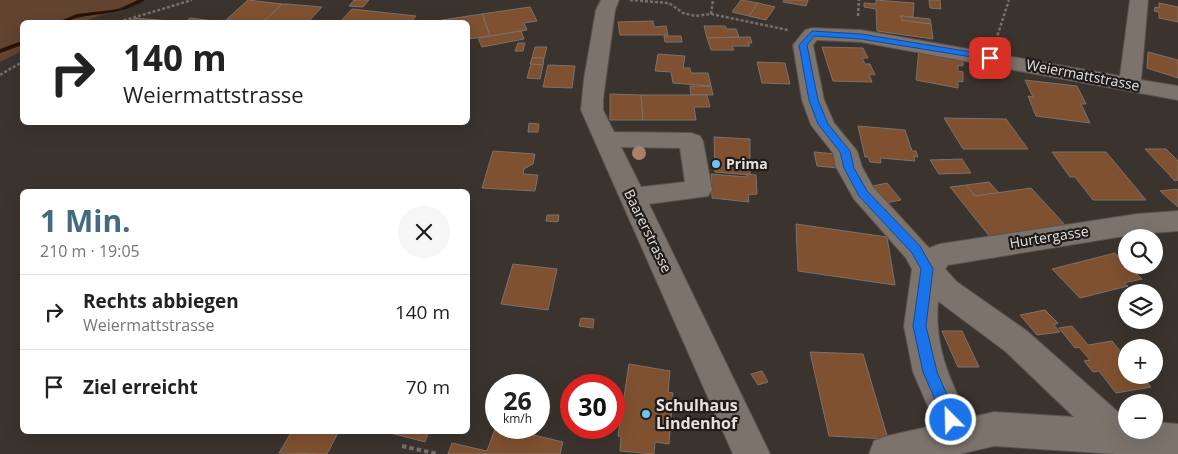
<!DOCTYPE html>
<html lang="de">
<meta charset="utf-8">
<style>
:root{--surface:#fff;--page:#f6f6f6;--text:#222;--muted:#767676;--line:#e0e0e0;--accent:#436a80}
body{margin:0;font-family:"Open Sans",sans-serif;background:var(--page);color:var(--text);height:100vh;display:flex;flex-direction:column;font-size:19px;white-space:nowrap}
*{box-sizing:border-box;margin:0}
p{font-size:16px;color:var(--muted)}
.icon{flex:none;width:28px;height:28px;fill:none;stroke:currentColor;stroke-width:2;stroke-linecap:round;stroke-linejoin:round}
.map{position:relative;flex:1;overflow:hidden}
.panel{position:absolute;left:20px;top:189px;width:450px;height:245px;display:flex;flex-direction:column;background:var(--surface);border-radius:8px;box-shadow:0 5px 20px #0002}
.panel>*{flex:none}
.hud{position:absolute;left:20px;top:20px;width:450px;height:105px;border-radius:8px;box-shadow:0 5px 20px #0002;background:#fff;color:var(--text);overflow:hidden}
.buttons{position:absolute;left:1118px;top:229px;display:grid;gap:10px}
.buttons a{display:grid;place-items:center;width:45px;height:45px;border-radius:50%;background:var(--surface);box-shadow:0 5px 20px #0002;font-size:25px}
.speed{position:absolute;left:485px;top:374px;display:flex;gap:10px;font-size:25px;font-weight:700;text-align:center}
.speed>*{display:grid;place-content:center;width:65px;height:65px;border-radius:50%;background:var(--surface);box-shadow:0 5px 20px #0002;line-height:1}
.speed small{font-size:12px;font-weight:400}
.speed .limit{border:8px solid #d22;background:#fff;color:#111}
.pin{position:absolute;display:grid;place-items:center;width:42px;height:42px;color:#fff;margin:-21px;border-radius:10px;box-shadow:0 2px 8px #0006}
.me{position:absolute;width:55px;margin:-28px;rotate:337deg;stroke-linejoin:round;filter:drop-shadow(0 0 4px #0008)}
.turn{display:flex;align-items:center;gap:18px;height:105px;padding:0 20px;font-size:22px}
.turn .icon{width:65px;height:65px;stroke-width:2.5}
.turn b{display:block;font-size:35px;line-height:42px}
.round{display:grid;place-items:center;flex:none;width:52px;height:52px;border-radius:26px;background:var(--page)}
.overview{display:flex;align-items:center;justify-content:space-between;height:85px;padding:0 20px}
h1{font-size:30px;font-weight:700;line-height:38px;color:var(--accent)}
ul{padding:0;list-style:none}
li{display:flex;align-items:center;gap:15px;height:75px;padding:0 20px;border-top:1px solid var(--line)}
li div{flex:1}
li b{display:block;font-size:19px}
li em{font-style:normal}
.map>svg:first-child{display:block}
.green{fill:#624430}
.lines{fill:none;stroke-linecap:round;stroke-linejoin:round}
.stream{fill:#291203;fill-rule:evenodd}
.building{fill:#7f5130;stroke:#7b726c}
.minor-casing{stroke:#59524f;stroke-width:2}
.path-far1{stroke:#766f6b;stroke-width:2.5;stroke-dasharray:3 2;stroke-linecap:butt}
.path{stroke:#766f6b;stroke-width:4;stroke-dasharray:4.5 3;stroke-linecap:butt}
.minor{fill:#7c736d;fill-rule:evenodd}
.tree{fill:#a6826a}
.route{fill:#1a73e8;stroke:#114b97}
.poi-dot{fill:#6cc3f2;stroke:#201c1a;stroke-width:2}
.labels{text-anchor:middle;stroke-width:4.5;stroke-linejoin:round;paint-order:stroke}
.street-label{font-size:14px;fill:#e6e1de;stroke:#201c1a}
.poi-label{font-size:14px;font-weight:bold;fill:#e6e1de;stroke:#201c1a;text-anchor:start}
.near-poi-label{font-size:16px;font-weight:bold;fill:#e6e1de;stroke:#201c1a;text-anchor:start}
</style>
<div class="map">
<svg width="1178" height="454" viewBox="0 0 1178 454">
<rect width="100%" height="100%" fill="#3b332e"/>
<!-- green -->
<path class="green" d="M0,0H139L83,22H22V51L0,62Z"/>
<g class="lines">
<!-- stream -->
<g class="stream">
<path d="M138,0H145C125,13 103,13 81,17C73,18 66,23 58,22L77,14L120,9Z"/>
<path d="M22,41V45L0,53V49Z"/>
</g>
</g>
<!-- building -->
<g class="building">
<path d="M248,0L282,4L263,22L226,20Z"/>
<path d="M354,0H369L363,7L349,6Z"/>
<path d="M741,0L758,3L749,16L732,12Z"/>
<path d="M784,0H808L806,6L783,2Z"/>
<path d="M876,0L914,3L913,17L901,16L902,20L931,24L933,39L877,31L876,9L864,7V3L876,4Z"/>
<path d="M929,0H940L941,9L930,8Z"/>
<path d="M758,3L775,7L766,20L749,16Z"/>
<path d="M1159,3L1178,7V22L1159,18V12L1154,11L1155,7L1159,8Z"/>
<path d="M282,4H287L322,7L308,22H263Z"/>
<path d="M530,7L537,21L524,23L527,30L490,36L482,14Z"/>
<path d="M352,9L416,16L411,22H340Z"/>
<path d="M482,14L490,36L468,39V22H442V20Z"/>
<path d="M901,16L930,19L931,24L902,20Z"/>
<path d="M135,18L181,22H129Z"/>
<path d="M190,18L214,21L185,22Z"/>
<path d="M653,21L654,27L666,26L668,35H620L618,22Z"/>
<path d="M704,26H725L727,29H736L739,37L707,38Z"/>
<path d="M521,31L524,39L482,47L478,38Z"/>
<path d="M664,36H681L682,42H665Z"/>
<path d="M750,37L752,43H748L750,46H732L734,50H711L707,38Z"/>
<path d="M518,43H525L523,51H515Z"/>
<path d="M535,47H547L544,58H532Z"/>
<path d="M822,47L863,48L868,58H862L865,64H870L875,75L869,74L872,82L833,81Z"/>
<path d="M919,48L963,57V66L958,65V71L963,72V82L958,81V88L916,80Z"/>
<path d="M1148,52L1178,60V78L1147,68Z"/>
<path d="M658,54L685,56L683,68H690L691,73H708L711,86L673,83L671,72L655,71Z"/>
<path d="M532,58H544L543,65L530,64Z"/>
<path d="M757,62L785,63L790,84L762,83Z"/>
<path d="M531,64L543,65L540,79L527,78Z"/>
<path d="M548,65L575,66L572,88L543,87Z"/>
<path d="M1025,80L1077,86L1086,104H1081L1090,123L1036,116L1028,96L1033,97Z"/>
<path d="M690,86H711L713,95H691Z"/>
<path d="M610,94L641,95L643,120H610Z"/>
<path d="M641,95H707L710,107H694L696,120H643Z"/>
<path d="M944,118L1006,119L1028,149H963Z"/>
<path d="M529,123L539,124L538,132H528Z"/>
<path d="M858,126L905,130L912,151H916L918,157L914,156L915,161L880,158L881,163L870,162L868,157H865Z"/>
<path d="M714,137L750,139V175L715,172Z"/>
<path d="M1145,149H1166L1178,161V180L1175,181Z"/>
<path d="M493,151L535,154L533,164L524,169L523,174L538,175L535,191L482,188Z"/>
<path d="M814,152L836,154L838,168L817,166Z"/>
<path d="M1052,152H1106L1146,200H1093L1075,177H1070Z"/>
<path d="M962,159L971,173L939,174L930,160Z"/>
<path d="M711,174L747,177V174L756,175L757,194L748,195L749,202L712,198Z"/>
<path d="M989,182L999,193L975,196L966,185Z"/>
<path d="M887,183L901,200L881,204L868,187Z"/>
<path d="M966,185L975,196L1031,188L1066,226L990,237L950,187Z"/>
<path d="M1177,189L1178,190V207L1160,191Z"/>
<path d="M547,215H559L558,222L546,221Z"/>
<path d="M796,224L887,237L895,285L798,271Z"/>
<path d="M1115,253L1142,279L1124,283L1128,286L1080,298L1052,269Z"/>
<path d="M513,264L557,269L548,310L501,304Z"/>
<path d="M1045,310L1058,323L1054,325L1060,332L1037,335L1020,315Z"/>
<path d="M581,318L594,319L593,328L579,326Z"/>
<path d="M1072,326L1088,345L1112,341L1126,358V375H1141L1151,387L1116,393L1099,371L1093,372L1084,361L1090,360L1079,347L1075,348L1059,328Z"/>
<path d="M942,331H962L979,367H958Z"/>
<path d="M810,352L863,354L888,439L829,436Z"/>
<path d="M629,364L670,371L668,392L673,393L669,444L655,442L654,454L620,451L621,437L618,436Z"/>
<path d="M762,371L768,382L758,385L751,374Z"/>
<path d="M496,426L563,442L560,454H448L452,443L487,451Z"/>
<path d="M292,431H339L327,454L279,453Z"/>
<path d="M383,431H429L425,442Z"/>
</g>
<g class="lines">
<!-- minor casing -->
<g class="minor-casing">
<g id="minor">
<path d="M601,0H619L615,10L603,99V110L614,132L691,133L700,136L703,141L712,190L708,196L649,204L770,454H733L581,110L584,79L596,10ZM621,147L680,148L685,182L641,187Z"/>
<path d="M1130,0H1148L1141,80L1178,86V100L861,42L817,40L813,45L824,100L834,123L857,151L862,167L873,187L929,248L940,244L1137,214L1178,211V231L1137,234L948,265L945,269L957,282L1027,331L1126,419V430H1154V422L1178,424V454H1115L994,446L960,454H869L874,441L887,436L936,425L913,372L904,326L912,269L906,258L854,199L836,167L833,153L811,125L802,100L793,45L805,30L812,28L861,30L1120,76ZM938,301L1005,351L1074,417L994,412L968,418C949,377 934,347 938,301Z"/>
</g>
</g>
<!-- path-far1 -->
<g class="path-far1">
<path d="M630,0L669,3L683,13L695,16L711,14L788,30"/>
<path d="M711,14L713,0"/>
<path d="M858,16L859,0"/>
<path d="M119,22L192,0"/>
<path d="M996,40L1009,0"/>
<path d="M0,75L22,62"/>
</g>
<!-- path -->
<path class="path" d="M402,446L438,454"/>
<!-- minor -->
<use href="#minor" class="minor"/>
</g>
<!-- trees -->
<circle class="tree" cx="639" cy="153" r="7"/>
<!-- route -->
<path class="route" d="M812,31L861,34L990,55L994,58L990,60L861,39L814,36L807,45L818,100L828,124L850,151L854,168L867,191L920,246L933,269L926,326L937,372L958,420L956,425L951,427L946,425L923,372L913,326L921,269L912,253L859,196L844,168L840,152L818,124L809,100L799,45Z"/>
<!-- markers -->
<g class="poi-dot">
<circle cx="716" cy="164" r="5"/>
<circle cx="646" cy="414" r="5"/>
</g>
<g class="labels">
<!-- street labels -->
<g class="street-label">
<text transform="translate(1083 75) rotate(11)" y="5">Weiermattstrasse</text>
<text transform="translate(648 231) rotate(64)" y="5">Baarerstrasse</text>
<text transform="translate(1049 237) rotate(-9)" y="5">Hurtergasse</text>
</g>
<!-- poi labels -->
<g class="poi-label">
<text x="726" y="169">Prima</text>
</g>
<!-- near-poi labels -->
<g class="near-poi-label">
<text x="656" y="411">Schulhaus<tspan x="656" dy="18">Lindenhof</tspan></text>
</g>
</g>
</svg>
<div class="buttons">
<a><svg class="icon" aria-label="search" viewBox="0 0 24 24"><circle cx="10" cy="10" r="6"/><path d="M15 15l6 6"/></svg></a>
<a><svg class="icon" aria-label="layers" viewBox="0 0 24 24"><path d="M12 4l9 5-9 5-9-5zM3 14l9 5 9-5"/></svg></a>
<a>+</a>
<a>−</a>
</div>
<div class="speed"><div>26<small>km/h</small></div><div class="limit">30</div></div>
<div class="pin" style="left:990px;top:58px;background:#d93025"><svg class="icon" aria-label="arrive" viewBox="0 0 24 24"><path d="M6 21V4h12l-3 4 3 4H6"/></svg></div>
<svg class="me" style="left:951px;top:420px" viewBox="-20 -20 40 40"><circle r="17" fill="#1a73e8" stroke="#fff" stroke-width="3"/><path d="M0-11L8 9 0 5-8 9z" fill="#fff"/></svg>
<div class="hud">
<div class="turn"><svg class="icon" aria-label="right" viewBox="0 0 24 24"><path d="M7 20v-9h11M14 6l5 5-5 5"/></svg><div><b>140 m</b>Weiermattstrasse</div></div>
</div>
<section class="panel">
<div class="overview"><div><h1>1 Min.</h1><p>210 m · 19:05</p></div><a class="round"><svg class="icon" aria-label="close" viewBox="0 0 24 24"><path d="M6 6l12 12M18 6L6 18"/></svg></a></div>
<ul>
<li><svg class="icon" aria-label="right" viewBox="0 0 24 24"><path d="M7 20v-9h11M14 6l5 5-5 5"/></svg><div><b>Rechts abbiegen</b><p>Weiermattstrasse</p></div><em>140 m</em></li>
<li><svg class="icon" aria-label="arrive" viewBox="0 0 24 24"><path d="M6 21V4h12l-3 4 3 4H6"/></svg><div><b>Ziel erreicht</b></div><em>70 m</em></li>
</ul>
</section>
</div>
